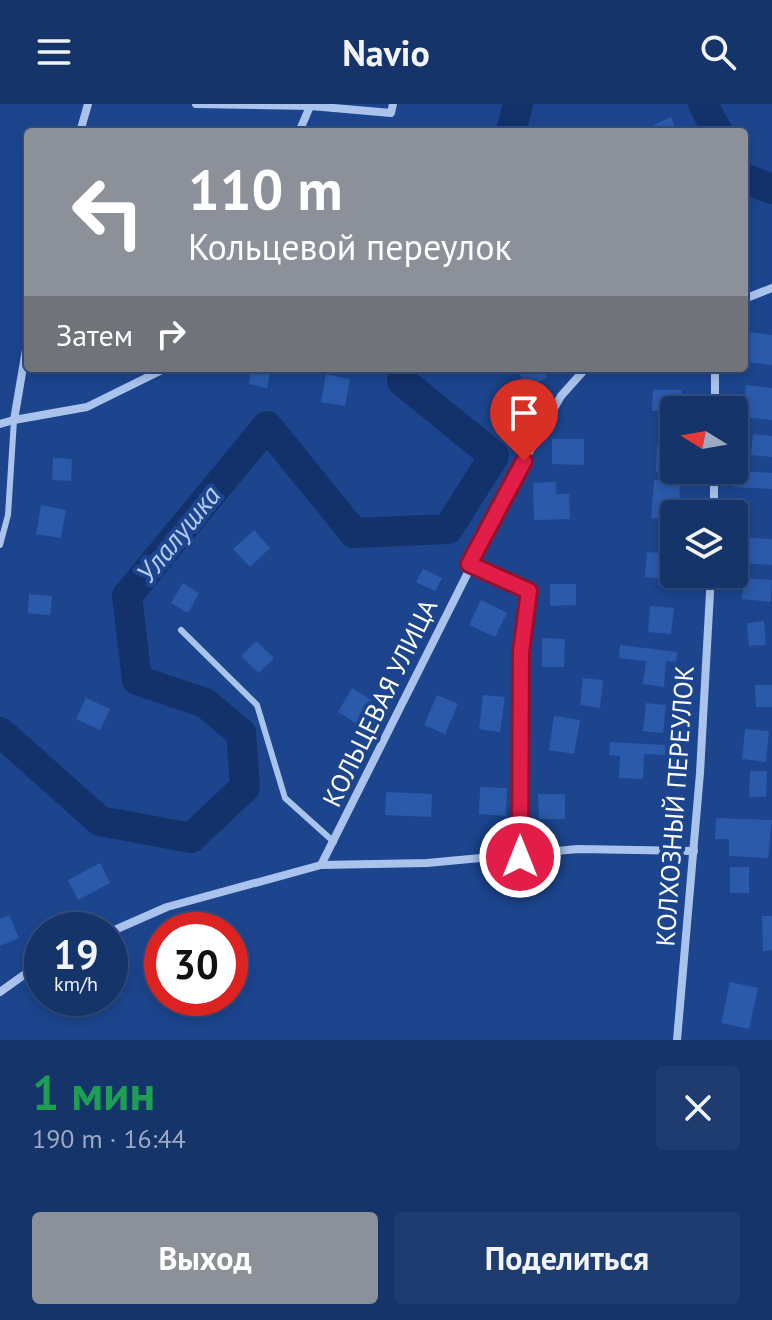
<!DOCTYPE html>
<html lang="ru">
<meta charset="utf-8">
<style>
:root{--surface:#15346a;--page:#1e3c70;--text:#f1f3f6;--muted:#9daac1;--line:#344f7e;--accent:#8c9099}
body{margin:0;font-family:"PT Sans",sans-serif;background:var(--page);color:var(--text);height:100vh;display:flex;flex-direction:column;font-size:30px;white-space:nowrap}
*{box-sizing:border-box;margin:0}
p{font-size:26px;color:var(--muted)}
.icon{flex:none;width:44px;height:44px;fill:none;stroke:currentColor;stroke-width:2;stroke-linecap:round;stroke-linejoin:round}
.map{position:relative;height:936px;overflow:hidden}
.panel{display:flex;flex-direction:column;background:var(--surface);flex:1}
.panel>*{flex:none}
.top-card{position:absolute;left:24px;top:24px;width:724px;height:244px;border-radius:8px;box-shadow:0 4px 12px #0003,0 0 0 2px var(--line);background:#8c9099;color:#fff;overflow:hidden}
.needle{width:52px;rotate:281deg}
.buttons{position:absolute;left:660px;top:292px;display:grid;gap:16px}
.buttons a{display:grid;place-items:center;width:88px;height:88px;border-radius:8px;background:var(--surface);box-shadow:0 4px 12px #0003,0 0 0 2px var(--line);font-size:40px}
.speed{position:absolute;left:24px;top:808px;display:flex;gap:16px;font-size:40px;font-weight:700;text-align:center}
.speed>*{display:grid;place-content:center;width:104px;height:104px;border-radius:50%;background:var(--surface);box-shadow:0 4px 12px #0003,0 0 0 2px var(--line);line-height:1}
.speed small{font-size:20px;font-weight:400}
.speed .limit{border:12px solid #d22;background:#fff;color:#111}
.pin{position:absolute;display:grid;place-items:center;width:68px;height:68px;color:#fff;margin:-82px -34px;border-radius:50% 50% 50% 0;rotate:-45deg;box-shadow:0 0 8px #0007}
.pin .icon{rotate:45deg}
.me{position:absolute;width:88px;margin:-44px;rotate:0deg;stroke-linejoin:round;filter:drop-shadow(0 0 6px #0008)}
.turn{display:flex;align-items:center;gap:28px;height:168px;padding:0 32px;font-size:36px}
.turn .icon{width:104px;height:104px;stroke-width:2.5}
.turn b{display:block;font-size:56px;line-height:68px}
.then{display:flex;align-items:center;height:76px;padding:0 32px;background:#0003;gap:16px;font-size:30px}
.round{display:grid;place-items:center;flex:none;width:84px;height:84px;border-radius:8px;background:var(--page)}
.head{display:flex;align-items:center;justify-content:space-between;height:136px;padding:0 32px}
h1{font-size:48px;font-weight:700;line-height:60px;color:#1e9e55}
.primary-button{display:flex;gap:16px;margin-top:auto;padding:16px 32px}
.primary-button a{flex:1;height:92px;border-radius:8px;background:var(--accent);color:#fff;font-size:32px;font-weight:700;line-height:92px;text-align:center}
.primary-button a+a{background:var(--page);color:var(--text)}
header{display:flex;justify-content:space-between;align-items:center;height:104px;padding:0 32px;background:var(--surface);font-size:36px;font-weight:700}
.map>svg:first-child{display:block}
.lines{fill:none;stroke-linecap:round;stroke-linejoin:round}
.river{stroke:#13326c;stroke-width:30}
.building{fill:#2b5aab}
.lane{stroke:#a9c3ed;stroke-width:6}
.street{stroke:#a9c3ed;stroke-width:8}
.route-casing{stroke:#92132f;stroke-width:20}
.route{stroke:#e11d48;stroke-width:14}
.labels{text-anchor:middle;stroke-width:8;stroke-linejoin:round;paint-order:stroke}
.street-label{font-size:26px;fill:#fff;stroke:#1c458e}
.water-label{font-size:28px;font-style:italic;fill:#b5cdf4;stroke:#1c458e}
</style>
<header><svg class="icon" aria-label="menu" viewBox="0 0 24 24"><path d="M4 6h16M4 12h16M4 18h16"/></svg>Navio<svg class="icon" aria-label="search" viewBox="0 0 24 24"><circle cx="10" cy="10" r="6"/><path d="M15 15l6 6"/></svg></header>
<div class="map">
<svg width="772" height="936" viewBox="0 0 772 936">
<rect width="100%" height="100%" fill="#1c458e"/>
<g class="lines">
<!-- river -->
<g class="river">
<path d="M703,0L718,28"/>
<path d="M511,28L518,0"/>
<path d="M744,74L772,85"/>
<path d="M0,628L100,717L191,734L245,683L241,629L205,599L137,576L127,492L267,322L354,429L448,425L494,352L402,277L404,264"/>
</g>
</g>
<!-- building -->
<g class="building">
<path d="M671,13L677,28H646L645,25Z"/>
<path d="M309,22L332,26V28H308Z"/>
<path d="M749,228L772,231V261L746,258Z"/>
<path d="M251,264H271L267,284L249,280Z"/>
<path d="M515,264H542L547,273L528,284Z"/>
<path d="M326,270L350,275L345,302L321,298Z"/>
<path d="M746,281L772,284V316L742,313Z"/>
<path d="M653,286H682L681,306L652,307Z"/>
<path d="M753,330L772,332V353L751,351Z"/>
<path d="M552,335H584V361L552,360Z"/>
<path d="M657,342H674V368H656Z"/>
<path d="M53,354L72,355L71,377L52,376Z"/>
<path d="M735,367L772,369V385L734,383Z"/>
<path d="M654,376L680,377L679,410H674V416L651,414Z"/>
<path d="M556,378V390H569L570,415L534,416L533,379Z"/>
<path d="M41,401L66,406L61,434L36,430Z"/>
<path d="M254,426L270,444L250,463L233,445Z"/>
<path d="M744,433L772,435V461L743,459Z"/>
<path d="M647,448L674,450V470H679L678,476L645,473Z"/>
<path d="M423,465L442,474L435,487L416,478Z"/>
<path d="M744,474L772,476L771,498L742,495Z"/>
<path d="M183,479L199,489L188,509L171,499Z"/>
<path d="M550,480H576V501L550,502Z"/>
<path d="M29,490L52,492L50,511L28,509Z"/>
<path d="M481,496L507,509L495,533L469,521Z"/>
<path d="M650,502L674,504L671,530L648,528Z"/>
<path d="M764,517L766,541L749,542L747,519Z"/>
<path d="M542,534L565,535L564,563H542Z"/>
<path d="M256,537L274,554L259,569L241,552Z"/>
<path d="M620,541L677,548L676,558L666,557L664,583L643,580L646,557L619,554Z"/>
<path d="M583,574L603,576L600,604L580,601Z"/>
<path d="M755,581H772V603H756Z"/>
<path d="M352,584L373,597L359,621L338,608Z"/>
<path d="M437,591L458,600L445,630L424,621Z"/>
<path d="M483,591L505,593L500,628L479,625Z"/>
<path d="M86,594L110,605L100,626L76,615Z"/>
<path d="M646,599L666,601L663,629L643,627Z"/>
<path d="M554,612L580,616L574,650L549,646Z"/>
<path d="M745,625L769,627L766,658L742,655Z"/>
<path d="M610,638L665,641V651L644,650L643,675L619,674L620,652L609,651Z"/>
<path d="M750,667H767L766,693H749Z"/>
<path d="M480,683L507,684L506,712L479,710Z"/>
<path d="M386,688L432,690L431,713L385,711Z"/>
<path d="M538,690H565V715H539Z"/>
<path d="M716,714L772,716L768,754L729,752V735H715Z"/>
<path d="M100,759L110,779L78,796L68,776Z"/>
<rect x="730" y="763" width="19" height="26"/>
<path d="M9,811L19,834L0,842V815Z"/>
<path d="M762,812H772V846L763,847Z"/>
<path d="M730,878L758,884L749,925L721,919Z"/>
</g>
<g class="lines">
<!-- lane -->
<g class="lane">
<path d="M0,441L8,411L14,316"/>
<path d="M181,526L257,601L285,694L334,738"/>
</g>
<!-- street -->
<g class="street">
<path d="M196,0L311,2L391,9L393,0"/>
<path d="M80,28L88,0"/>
<path d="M299,28L311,0"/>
<path d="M744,195L772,184"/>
<path d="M715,306V264"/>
<path d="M14,316L87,303L166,264"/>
<path d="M0,320L14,316L28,234"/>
<path d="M714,410V366"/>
<path d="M469,460L529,487L521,548L520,753"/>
<path d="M321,761L427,759L578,745L694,747"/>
<path d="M110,828L167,803L321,761L524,357L561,292L586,264"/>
<path d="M0,888L42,858"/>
<path d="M677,936L700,669L711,470"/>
</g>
</g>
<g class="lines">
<!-- route casing -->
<g class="route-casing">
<path id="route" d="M520,753L521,548L529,487L469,460L524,357"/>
</g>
<!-- route -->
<use href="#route" class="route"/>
</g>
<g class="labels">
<!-- street labels -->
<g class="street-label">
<text transform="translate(380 599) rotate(-64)" y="9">КОЛЬЦЕВАЯ УЛИЦА</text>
<text transform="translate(675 702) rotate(-86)" y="9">КОЛХОЗНЫЙ ПЕРЕУЛОК</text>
</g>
<!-- water labels -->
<g class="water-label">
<text transform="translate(178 430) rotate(-51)" y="10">Улалушка</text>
</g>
</g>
</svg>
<div class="buttons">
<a><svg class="needle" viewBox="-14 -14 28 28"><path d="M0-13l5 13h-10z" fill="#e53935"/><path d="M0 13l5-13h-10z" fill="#9daac1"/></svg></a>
<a><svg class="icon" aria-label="layers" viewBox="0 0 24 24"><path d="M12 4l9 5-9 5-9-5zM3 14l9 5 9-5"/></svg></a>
</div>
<div class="speed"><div>19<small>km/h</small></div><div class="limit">30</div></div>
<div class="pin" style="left:524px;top:357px;background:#d93025"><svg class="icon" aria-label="arrive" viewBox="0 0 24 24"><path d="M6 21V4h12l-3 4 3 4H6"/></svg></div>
<svg class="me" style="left:520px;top:753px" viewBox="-20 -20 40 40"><circle r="17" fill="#e11d48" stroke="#fff" stroke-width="3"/><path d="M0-11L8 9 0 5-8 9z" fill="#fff"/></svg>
<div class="top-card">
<div class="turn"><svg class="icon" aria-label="left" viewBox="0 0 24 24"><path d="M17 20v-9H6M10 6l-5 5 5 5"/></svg><div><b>110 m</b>Кольцевой переулок</div></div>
<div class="then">Затем<svg class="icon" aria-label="right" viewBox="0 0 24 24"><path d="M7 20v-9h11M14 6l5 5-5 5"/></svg></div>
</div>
</div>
<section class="panel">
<div class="head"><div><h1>1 мин</h1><p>190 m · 16:44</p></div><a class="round"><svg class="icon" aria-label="close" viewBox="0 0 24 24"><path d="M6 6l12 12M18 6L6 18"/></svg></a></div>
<div class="primary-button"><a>Выход</a><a>Поделиться</a></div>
</section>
